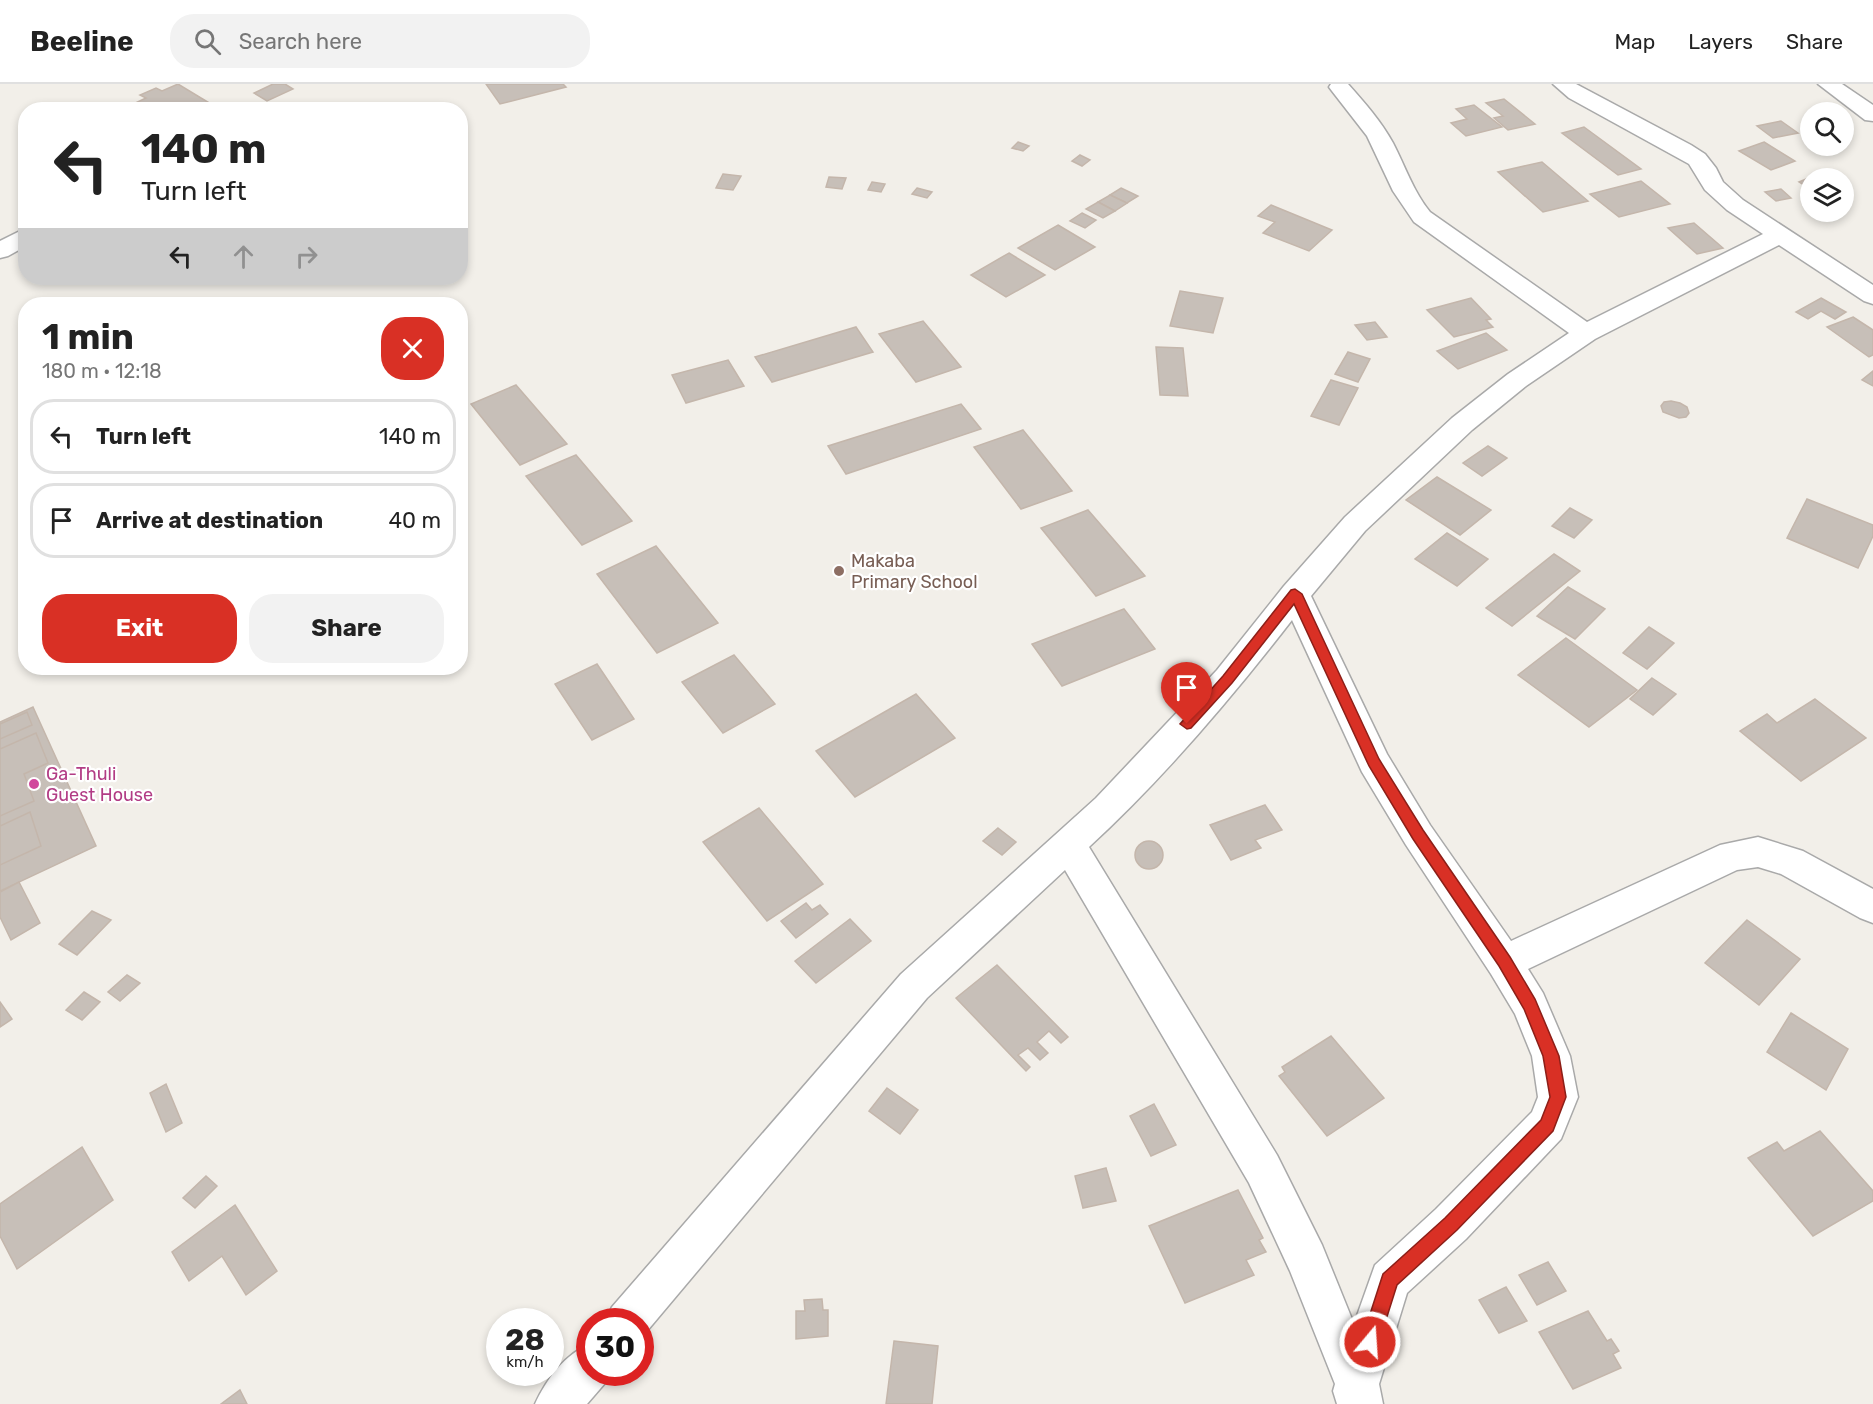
<!DOCTYPE html>
<meta charset="utf-8">
<style>
:root{--surface:#fff;--page:#f2f2f2;--text:#222;--muted:#767676;--line:#e0e0e0;--accent:#d93025}
body{margin:0;font-family:Rubik,sans-serif;background:var(--page);color:var(--text);height:100vh;display:flex;flex-direction:column;font-size:22px;white-space:nowrap}
*{box-sizing:border-box;margin:0}
p{font-size:20px;color:var(--muted)}
.icon{flex:none;width:33px;height:33px;fill:none;stroke:currentColor;stroke-width:2;stroke-linecap:round;stroke-linejoin:round}
.map{position:relative;flex:1;overflow:hidden}
.panel{position:absolute;left:18px;top:213px;width:450px;height:378px;display:flex;flex-direction:column;background:var(--surface);border-radius:24px;box-shadow:0 3px 9px #0003}
.panel>*{flex:none}
.hud{position:absolute;left:18px;top:18px;width:450px;height:183px;border-radius:24px;box-shadow:0 3px 9px #0003;background:#fff;color:var(--text);overflow:hidden}
.fabs{position:absolute;left:1800px;top:18px;display:grid;gap:12px}
.fabs a{display:grid;place-items:center;width:54px;height:54px;border-radius:50%;background:var(--surface);box-shadow:0 3px 9px #0003;font-size:30px}
.speed{position:absolute;left:486px;top:1224px;display:flex;gap:12px;font-size:30px;font-weight:700;text-align:center}
.speed>*{display:grid;place-content:center;width:78px;height:78px;border-radius:50%;background:var(--surface);box-shadow:0 3px 9px #0003;line-height:1}
.speed small{font-size:15px;font-weight:400}
.speed .limit{border:9px solid #d22;background:#fff;color:#111}
.pin{position:absolute;display:grid;place-items:center;width:51px;height:51px;color:#fff;margin:-62px -26px;border-radius:50% 50% 50% 0;rotate:-45deg;box-shadow:0 0 6px #0007}
.pin .icon{rotate:45deg}
.me{position:absolute;width:66px;margin:-33px;rotate:18deg;stroke-linejoin:round;filter:drop-shadow(0 0 4px #0008)}
.turn{display:flex;align-items:center;gap:21px;height:126px;padding:0 24px;font-size:27px}
.turn .icon{width:78px;height:78px;stroke-width:2.5}
.turn b{display:block;font-size:42px;line-height:51px}
.lanes{display:flex;align-items:center;height:57px;padding:0 24px;background:#0003;justify-content:center;gap:30px;direction:ltr}
.lanes .off{opacity:.35}
.round{display:grid;place-items:center;flex:none;width:63px;height:63px;border-radius:24px;background:var(--page)}
.overview{display:flex;align-items:center;justify-content:space-between;height:102px;padding:0 24px}
h1{font-size:36px;font-weight:700;line-height:45px}
.button{display:flex;gap:12px;margin-top:auto;padding:12px 24px}
.button a{flex:1;height:69px;border-radius:24px;background:var(--accent);color:#fff;font-size:24px;font-weight:700;line-height:69px;text-align:center}
.button a+a{background:var(--page);color:var(--text)}
ul{padding:0;list-style:none}
li{display:flex;align-items:center;gap:18px;height:75px;margin:0 12px 9px;padding:0 12px;border:3px solid var(--line);border-radius:24px}
li div{flex:1}
li b{display:block;font-size:22px}
li em{font-style:normal}
header{display:flex;align-items:center;gap:36px;box-sizing:border-box;height:84px;padding:0 30px;background:var(--surface);border-bottom:2px solid var(--line)}
header strong{font-size:28px}
nav{display:flex;gap:33px;margin-inline-start:auto;font-size:21px}
.search{width:420px;height:54px;background:var(--page);display:flex;align-items:center;gap:15px;box-sizing:border-box;padding:0 21px;border-radius:24px;color:var(--muted);font-size:22px}
.map>svg:first-child{display:block}
.building{fill:#c7bfb8;stroke:#c4b6ab;stroke-width:1.5}
.lines{fill:none;stroke-linecap:round;stroke-linejoin:round}
.minor-casing{stroke:#a9a9a9;stroke-width:3}
.minor{fill:#fff;fill-rule:evenodd}
.route{fill:#d93025;stroke:#8d1f18;stroke-width:1.5}
.education-dot{fill:#8d6e63;stroke:#fff;stroke-width:2}
.hotel-dot{fill:#d1479c;stroke:#fff;stroke-width:2}
.labels{text-anchor:middle;stroke-width:4.5;stroke-linejoin:round;paint-order:stroke}
.education-label{font-size:18px;fill:#785e54;stroke:#fff;text-anchor:start}
.hotel-label{font-size:18px;fill:#b23c85;stroke:#fff;text-anchor:start}
</style>
<header>
<strong>Beeline</strong>
<div class="search"><svg class="icon" aria-label="search" viewBox="0 0 24 24"><circle cx="10" cy="10" r="6"/><path d="M15 15l6 6"/></svg>Search here</div>
<nav><a>Map</a><a>Layers</a><a>Share</a></nav>
</header>
<div class="map">
<svg width="1873" height="1320" viewBox="0 0 1873 1320">
<rect width="100%" height="100%" fill="#f2efe9"/>
<!-- building -->
<g class="building">
<path d="M178,0L221,26H139L131,21L146,14L140,11L156,4L162,7Z"/>
<path d="M273,0H285L293,5L267,17L254,9Z"/>
<path d="M486,0H563L566,3L500,20Z"/>
<path d="M1504,15L1535,40L1508,46L1494,34L1503,32L1486,19Z"/>
<path d="M1474,21L1502,43L1466,52L1451,39L1467,35L1456,25Z"/>
<path d="M1781,37L1798,49L1773,54L1757,42Z"/>
<path d="M1584,43L1641,85L1618,91L1562,49Z"/>
<path d="M1018,58L1029,62L1023,67L1012,64Z"/>
<path d="M1764,58L1795,77L1771,86L1739,67Z"/>
<path d="M1080,71L1090,76L1082,82L1072,77Z"/>
<path d="M1542,78L1588,117L1543,128L1498,88Z"/>
<path d="M1823,88L1833,94H1810V105L1799,98Z"/>
<path d="M723,90L741,92L733,106L716,104Z"/>
<path d="M829,93L846,94L842,105L826,103Z"/>
<path d="M1641,97L1670,120L1619,133L1590,110Z"/>
<path d="M872,98L885,100L881,108L868,106Z"/>
<path d="M917,104L932,108L927,114L912,110Z"/>
<path d="M1121,104L1138,112L1127,119L1110,111Z"/>
<path d="M1781,105L1791,114L1776,117L1765,108Z"/>
<path d="M1110,111L1127,119L1115,127L1098,118Z"/>
<path d="M1098,118L1115,127L1103,134L1086,125Z"/>
<path d="M1271,121L1332,146L1309,167L1263,149L1275,138L1258,132Z"/>
<path d="M1082,129L1096,136L1085,144L1070,137Z"/>
<path d="M1694,139L1723,164L1697,170L1668,144Z"/>
<path d="M1058,141L1095,163L1055,186L1018,164Z"/>
<path d="M1009,169L1045,191L1006,213L971,191Z"/>
<path d="M1180,207L1223,214L1213,249L1170,242Z"/>
<path d="M1471,214L1491,235L1486,236L1493,243L1454,253L1427,226Z"/>
<path d="M1821,214L1846,228L1835,235L1821,227L1808,235L1796,228Z"/>
<path d="M1853,233L1873,246V271L1869,273L1827,243Z"/>
<path d="M923,237L961,283L916,298L879,250Z"/>
<path d="M1375,238L1387,253L1367,256L1355,241Z"/>
<path d="M856,243L873,268L772,298L755,273Z"/>
<path d="M1486,249L1507,266L1458,285L1437,267Z"/>
<path d="M1156,263L1183,264L1188,312L1160,311Z"/>
<path d="M1348,268L1370,275L1358,298L1335,290Z"/>
<path d="M728,276L744,302L686,319L672,291Z"/>
<path d="M1873,287V302L1862,296Z"/>
<path d="M1331,296L1358,304L1339,341L1311,332Z"/>
<path d="M516,301L567,360L520,381L471,320Z"/>
<path d="M1671,317L1680,319L1687,323L1689,329L1686,333L1679,334L1663,328L1661,322L1664,318Z"/>
<path d="M961,320L981,345L846,390L828,362Z"/>
<path d="M1023,346L1072,407L1021,425L974,363Z"/>
<path d="M1488,362L1507,374L1482,392L1463,379Z"/>
<path d="M576,371L632,437L582,461L526,392Z"/>
<path d="M1437,393L1491,426L1460,451L1406,416Z"/>
<path d="M1807,415L1873,441V452L1858,484L1787,454Z"/>
<path d="M1570,424L1592,436L1574,454L1552,442Z"/>
<path d="M1088,426L1145,492L1096,512L1041,444Z"/>
<path d="M1447,449L1488,475L1457,502L1415,475Z"/>
<path d="M656,462L718,539L657,569L597,490Z"/>
<path d="M1554,470L1580,487L1512,542L1486,524Z"/>
<path d="M1568,503L1605,525L1575,555L1537,532Z"/>
<path d="M1124,525L1155,565L1062,602L1032,560Z"/>
<path d="M1649,543L1674,559L1647,585L1623,569Z"/>
<path d="M1566,554L1637,606L1589,643L1518,591Z"/>
<path d="M734,571L775,620L723,649L682,598Z"/>
<path d="M597,580L634,635L592,656L555,600Z"/>
<path d="M1652,594L1676,610L1653,631L1630,615Z"/>
<path d="M916,610L955,654L855,713L816,667Z"/>
<path d="M1815,615L1866,654L1801,697L1740,647L1767,630L1777,639Z"/>
<path d="M33,623L96,762L0,807V638Z"/>
<path d="M27,628L32,641L0,655V640Z"/>
<path d="M36,649L48,679L24,690L34,717L0,732V665Z"/>
<path d="M1265,721L1282,746L1255,756L1261,764L1231,776L1210,741Z"/>
<path d="M759,724L823,800L767,837L703,758Z"/>
<path d="M30,728L41,762L0,781V742Z"/>
<path d="M998,744L1016,758L1002,771L983,757Z"/>
<circle cx="1149" cy="771" r="14"/>
<path d="M19,798L40,839L11,856L0,833V808Z"/>
<path d="M806,819L812,826L820,821L828,830L796,854L781,837Z"/>
<path d="M92,827L111,836L77,871L59,860Z"/>
<path d="M850,835L871,857L816,899L795,877Z"/>
<path d="M1747,836L1800,875L1759,921L1705,879Z"/>
<path d="M997,881L1068,953L1061,959L1049,947L1037,958L1048,969L1040,976L1028,964L1018,971L1030,983L1026,987L956,914Z"/>
<path d="M127,891L140,899L120,917L108,908Z"/>
<path d="M84,908L100,918L82,936L66,926Z"/>
<path d="M0,918L12,935L0,943Z"/>
<path d="M1791,929L1848,965L1826,1006L1767,968Z"/>
<path d="M1331,952L1384,1014L1327,1052L1279,992L1285,988L1282,983Z"/>
<path d="M166,1000L182,1039L166,1048L150,1009Z"/>
<path d="M887,1004L918,1026L900,1050L869,1027Z"/>
<path d="M1154,1020L1176,1061L1151,1072L1130,1032Z"/>
<path d="M1820,1047L1873,1107V1117L1813,1152L1748,1074L1777,1058L1784,1067Z"/>
<path d="M82,1063L113,1116L17,1185L0,1152V1120Z"/>
<path d="M1106,1084L1116,1117L1083,1124L1075,1092Z"/>
<path d="M206,1092L217,1102L195,1124L183,1114Z"/>
<path d="M1238,1106L1263,1154L1259,1156L1266,1168L1246,1176L1254,1191L1185,1219L1149,1142Z"/>
<path d="M235,1121L277,1187L246,1211L222,1172L189,1197L172,1168Z"/>
<path d="M1548,1178L1566,1207L1537,1221L1519,1191Z"/>
<path d="M1506,1203L1527,1237L1499,1249L1479,1216Z"/>
<path d="M822,1215L823,1226H828V1252L796,1255V1227H805L804,1216Z"/>
<path d="M1588,1227L1607,1257L1611,1255L1619,1267L1613,1270L1621,1284L1573,1305L1539,1248Z"/>
<path d="M894,1257L938,1262L932,1320H886Z"/>
<path d="M240,1306L247,1320H221Z"/>
</g>
<g class="lines">
<!-- minor casing -->
<g class="minor-casing">
<g id="minor">
<path d="M1331,0H1348C1364,18 1381,37 1393,59C1405,82 1413,107 1430,128L1587,238L1763,150L1727,126L1705,106L1689,80L1569,14L1553,0H1576L1691,61L1705,70L1716,84L1723,98L1743,116L1873,201V220L1864,217L1779,161L1595,255L1526,302L1472,346L1365,447L1311,512L1387,670L1430,741L1511,857L1720,761L1758,753L1803,767L1873,805V839L1860,834L1781,790L1758,783L1737,786L1528,885L1543,909L1570,972L1578,1013L1561,1055L1466,1155L1407,1209L1379,1300L1383,1320H1337L1333,1307L1335,1300L1290,1187L1249,1099L1065,786L927,914L642,1253L640,1254V1238H605L612,1223L901,890L1096,714L1217,586L1284,502L1345,433L1452,334L1508,290L1569,249L1414,138L1393,107L1367,52L1332,7L1329,3ZM1292,536L1362,688L1406,761L1491,890L1515,930L1532,972L1538,1013L1532,1028L1436,1125L1375,1181L1354,1240L1322,1161L1277,1071L1089,763C1163,695 1230,616 1292,536Z"/>
<path d="M1818,0H1842L1873,21V37L1865,36Z"/>
<path d="M26,144V162L8,172L0,174V157Z"/>
<path d="M590,1260V1288H609L606,1298L587,1320H535C546,1296 565,1270 590,1260Z"/>
</g>
</g>
<!-- minor -->
<use href="#minor" class="minor"/>
</g>
<!-- route -->
<path class="route" d="M1295,505L1302,510L1379,675L1423,746L1510,873L1535,915L1559,972L1566,1013L1553,1047L1457,1146L1397,1201L1379,1258L1376,1265L1370,1267L1364,1265L1361,1258L1383,1190L1445,1134L1541,1036L1550,1013L1543,972L1524,925L1499,882L1413,755L1369,682L1294,520L1232,599L1191,644L1187,645L1180,640L1223,592L1291,506Z"/>
<!-- markers -->
<circle class="education-dot" cx="839" cy="487" r="6"/>
<circle class="hotel-dot" cx="34" cy="700" r="6"/>
<g class="labels">
<!-- education labels -->
<g class="education-label">
<text x="851" y="483">Makaba<tspan x="851" dy="21">Primary School</tspan></text>
</g>
<!-- hotel labels -->
<g class="hotel-label">
<text x="46" y="696">Ga-Thuli<tspan x="46" dy="21">Guest House</tspan></text>
</g>
</g>
</svg>
<div class="fabs">
<a><svg class="icon" aria-label="search" viewBox="0 0 24 24"><circle cx="10" cy="10" r="6"/><path d="M15 15l6 6"/></svg></a>
<a><svg class="icon" aria-label="layers" viewBox="0 0 24 24"><path d="M12 4l9 5-9 5-9-5zM3 14l9 5 9-5"/></svg></a>
</div>
<div class="speed"><div>28<small>km/h</small></div><div class="limit">30</div></div>
<div class="pin" style="left:1187px;top:640px;background:#d93025"><svg class="icon" aria-label="arrive" viewBox="0 0 24 24"><path d="M6 21V4h12l-3 4 3 4H6"/></svg></div>
<svg class="me" style="left:1370px;top:1258px" viewBox="-20 -20 40 40"><circle r="17" fill="#d93025" stroke="#fff" stroke-width="3"/><path d="M0-11L8 9 0 5-8 9z" fill="#fff"/></svg>
<div class="hud">
<div class="turn"><svg class="icon" aria-label="left" viewBox="0 0 24 24"><path d="M17 20v-9H6M10 6l-5 5 5 5"/></svg><div><b>140 m</b>Turn left</div></div>
<div class="lanes"><svg class="icon" aria-label="left" viewBox="0 0 24 24"><path d="M17 20v-9H6M10 6l-5 5 5 5"/></svg><svg class="icon off" aria-label="ahead" viewBox="0 0 24 24"><path d="M12 20V5M6 11l6-6 6 6"/></svg><svg class="icon off" aria-label="right" viewBox="0 0 24 24"><path d="M7 20v-9h11M14 6l5 5-5 5"/></svg></div>
</div>
<section class="panel">
<div class="overview"><div><h1>1 min</h1><p>180 m · 12:18</p></div><a class="round" style="background:#d93025;color:#fff"><svg class="icon" aria-label="close" viewBox="0 0 24 24"><path d="M6 6l12 12M18 6L6 18"/></svg></a></div>
<ul>
<li><svg class="icon" aria-label="left" viewBox="0 0 24 24"><path d="M17 20v-9H6M10 6l-5 5 5 5"/></svg><div><b>Turn left</b></div><em>140 m</em></li>
<li><svg class="icon" aria-label="arrive" viewBox="0 0 24 24"><path d="M6 21V4h12l-3 4 3 4H6"/></svg><div><b>Arrive at destination</b></div><em>40 m</em></li>
</ul>
<div class="button"><a>Exit</a><a>Share</a></div>
</section>
</div>
